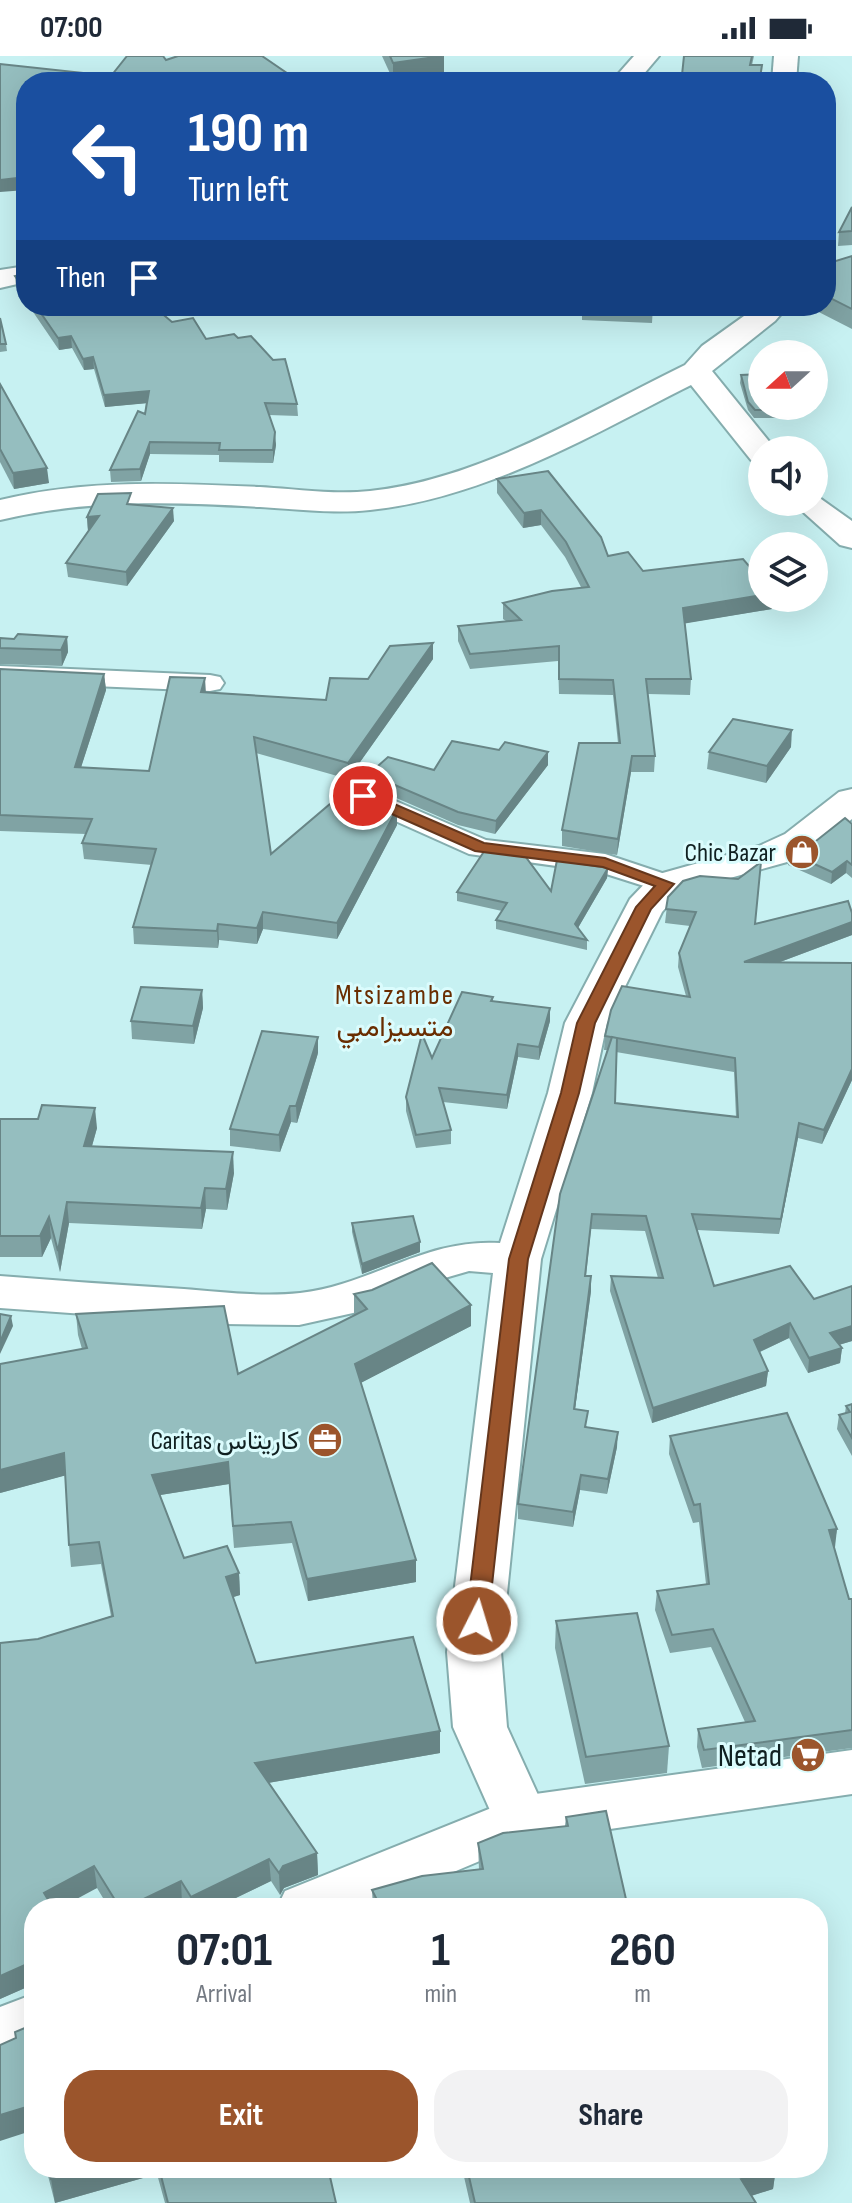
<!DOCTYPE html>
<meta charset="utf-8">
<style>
:root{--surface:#fff;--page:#f2f2f3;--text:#1f2937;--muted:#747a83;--accent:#9b552c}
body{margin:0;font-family:"Sofia Sans Condensed",Vazirmatn,sans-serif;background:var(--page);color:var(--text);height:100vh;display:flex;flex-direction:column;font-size:30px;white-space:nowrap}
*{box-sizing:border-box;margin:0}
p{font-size:26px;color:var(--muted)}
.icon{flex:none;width:44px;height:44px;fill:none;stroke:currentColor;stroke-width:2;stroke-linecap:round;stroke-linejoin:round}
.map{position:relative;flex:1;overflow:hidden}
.drawer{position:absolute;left:24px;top:1842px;width:804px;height:280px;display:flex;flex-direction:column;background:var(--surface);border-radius:32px;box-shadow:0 8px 32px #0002}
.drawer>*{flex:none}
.top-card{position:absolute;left:16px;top:16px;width:820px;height:244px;border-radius:32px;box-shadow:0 8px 32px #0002;background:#1a4fa0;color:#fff;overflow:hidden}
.needle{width:52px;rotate:249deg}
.tools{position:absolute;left:748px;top:284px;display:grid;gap:16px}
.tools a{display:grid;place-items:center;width:80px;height:80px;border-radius:50%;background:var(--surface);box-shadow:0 8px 32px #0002;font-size:40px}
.pin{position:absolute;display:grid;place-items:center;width:68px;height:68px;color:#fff;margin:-34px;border:4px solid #fff;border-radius:50%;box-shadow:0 2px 8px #0007}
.me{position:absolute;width:88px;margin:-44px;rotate:5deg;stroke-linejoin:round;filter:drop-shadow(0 0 6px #0008)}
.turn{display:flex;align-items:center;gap:28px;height:168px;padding:0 40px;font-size:36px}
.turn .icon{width:104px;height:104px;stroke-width:2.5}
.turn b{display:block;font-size:56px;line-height:68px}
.then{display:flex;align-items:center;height:76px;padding:0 40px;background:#0003;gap:16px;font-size:30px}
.eta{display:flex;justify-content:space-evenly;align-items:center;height:136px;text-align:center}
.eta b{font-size:48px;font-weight:700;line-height:56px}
.action{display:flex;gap:16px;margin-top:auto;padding:16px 40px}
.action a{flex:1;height:92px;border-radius:32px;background:var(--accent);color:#fff;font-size:32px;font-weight:700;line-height:92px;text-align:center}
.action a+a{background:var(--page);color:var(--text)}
.status{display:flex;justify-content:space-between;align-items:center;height:56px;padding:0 40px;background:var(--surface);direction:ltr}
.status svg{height:22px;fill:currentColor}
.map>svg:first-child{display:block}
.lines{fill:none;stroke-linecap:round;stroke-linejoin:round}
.street-casing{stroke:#85adae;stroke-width:4}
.secondary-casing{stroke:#85adae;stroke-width:4}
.primary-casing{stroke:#85adae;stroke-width:4}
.street{fill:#fff;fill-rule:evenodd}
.secondary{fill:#fff;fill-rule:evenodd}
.primary{fill:#fff;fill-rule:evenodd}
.wall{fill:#80a3a4;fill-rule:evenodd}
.shaded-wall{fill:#688586}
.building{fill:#95bebf;stroke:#688586;stroke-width:2}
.route{fill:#9b552c;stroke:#65371d;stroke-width:2}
.labels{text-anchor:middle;stroke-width:6;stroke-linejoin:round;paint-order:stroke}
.poi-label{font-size:26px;fill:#102021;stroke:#dbfcfd;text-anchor:end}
.neighbourhood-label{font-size:28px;letter-spacing:2px;fill:#692d01;stroke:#dbfcfd}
.near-poi-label{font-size:32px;fill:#102021;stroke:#dbfcfd;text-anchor:end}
</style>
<div class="status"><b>07:00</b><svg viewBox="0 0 49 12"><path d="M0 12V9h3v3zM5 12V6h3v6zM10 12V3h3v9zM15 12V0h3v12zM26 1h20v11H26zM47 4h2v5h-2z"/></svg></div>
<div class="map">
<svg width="852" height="2147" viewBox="0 0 852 2147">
<rect width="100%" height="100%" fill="#c7f1f2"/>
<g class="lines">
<!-- street casing -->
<g class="street-casing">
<g id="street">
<path d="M0,610L210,619L220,621L224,627L220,633L210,635L0,626Z"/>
<path d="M363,731L486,784L605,798L677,822L681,828L677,834L666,837L600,816L469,798L353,746L348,740L353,734Z"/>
</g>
</g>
<!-- secondary casing -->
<g class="secondary-casing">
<g id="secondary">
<path d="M634,0H659L637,26H611Z"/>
<path d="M774,0H798L796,26H772Z"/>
<path d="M26,210V226L0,232V214Z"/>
<path d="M758,250H788L775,265L712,315L776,394H762V406L751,404L691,329C590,380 485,442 370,454C333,458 296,453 260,451C172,446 87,443 0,464V444C87,423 172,427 260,431C297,433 334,439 370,435C482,423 586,357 685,309L702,290Z"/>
<path d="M814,438L852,465V492L840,489L792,446H814Z"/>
<path d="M852,733V763L813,794L787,806L680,836L662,856L607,967L592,1037L541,1203L501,1596L507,1671L549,1763L541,1779L521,1786L501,1779L453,1671L447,1596L493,1217L469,1215L431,1226L371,1253L299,1269L225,1268L0,1252V1220C61,1225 122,1229 184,1233C221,1236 262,1241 300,1237C372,1229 424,1182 500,1187L548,1037L565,967L630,843L652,820L759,790L785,778L839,736Z"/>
</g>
</g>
<!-- primary casing -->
<g class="primary-casing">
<g id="primary">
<path d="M852,1694V1738L527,1785L368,1852H277L285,1835L521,1740Z"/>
<path d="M34,1938V1991L0,2004V1951Z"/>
</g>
</g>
<!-- street -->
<use href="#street" class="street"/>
<!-- secondary -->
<use href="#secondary" class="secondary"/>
<!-- primary -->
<use href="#primary" class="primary"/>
</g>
<!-- wall -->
<g class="wall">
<path d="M382,0H444V17L393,24Z"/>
<path d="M684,0H754L752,9L761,22L810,26H682Z"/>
<path d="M852,151V189L838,190L839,176Z"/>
<path d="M852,200V273L807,250H826V208Z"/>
<path d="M26,217V245L16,231L15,220Z"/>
<path d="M29,250H153L172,266L206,283L297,348L298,360L269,359L276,389L273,407L219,406V399L150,398L141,425L111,426L110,414L145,358L146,347L105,351L94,313L84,314L72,292L59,294Z"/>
<path d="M578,250H653L652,267L582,264V255H578Z"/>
<path d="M0,262L6,288L7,295L0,296Z"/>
<path d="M741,319L785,354L784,362H754L748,354L740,327Z"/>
<path d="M0,328L49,427L14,433L0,406Z"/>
<path d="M497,423L608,500L643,515L762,542H773L772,553L685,567L691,623L690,639L648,638L655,700L654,716H631L617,799L562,790V774L618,687L613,639L559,638L558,605L470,613L458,585V570L506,565L503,563V547L581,531L565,501L541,469L523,472L497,437Z"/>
<path d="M132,449L174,465L127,530L68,521L66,507L88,475L87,461Z"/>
<path d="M67,581L68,596L62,610L0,608V582L14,583Z"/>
<path d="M433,603L348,723L256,697L271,798L397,753V769L337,883L263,873L257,888L219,884L218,892L134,888L133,871L152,809L84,803L82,787L86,778L0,775V613L104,618L106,634L81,711L149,715L206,636L326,644L368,623Z"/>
<path d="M791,691L766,727L707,713L709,696Z"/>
<path d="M499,694L548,696V709L495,778L458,769L369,730V718L434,714Z"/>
<path d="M852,768V822L846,817L831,828L788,809L790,797Z"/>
<path d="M608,812L607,822L578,872L587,884V894L496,873V864L502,855L457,845V836L551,835Z"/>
<path d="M668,841L755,868L852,857V879L780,906L852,907V1024L822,1088L798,1082L779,1178L697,1174L714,1230L814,1243L852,1230V1285L839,1289L842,1292L840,1307L808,1317L789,1282L760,1296L768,1315L766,1330L652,1367L610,1235L611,1220L658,1222L645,1175L591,1173L586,1220L591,1235L575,1353L587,1371L617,1391L607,1438L580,1434L573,1471L518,1463V1448L607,994H604L605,980L686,940L678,911L679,897L690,870L665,867ZM616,996L734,1016L736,1061L615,1047Z"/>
<path d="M202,934L203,952L194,988L132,983L131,965Z"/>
<path d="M493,941V945L550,965L539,1004L518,1001L507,1053L443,1046L451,1074V1088L416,1092L406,1055V1041L432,1002Z"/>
<path d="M318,997L297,1067L291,1066L280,1096L230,1090V1073Z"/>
<path d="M0,1063L97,1072L92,1090L234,1117L227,1154L206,1153L202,1173L69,1167L60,1216L51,1182L42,1201H0Z"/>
<path d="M352,1167L420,1196L362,1218L352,1176Z"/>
<path d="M354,1238L471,1270L360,1327L416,1526L308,1545L292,1487L234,1492L229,1428L160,1439L184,1502L239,1517L240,1539L233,1541L256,1607L440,1697L268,1727L317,1797L318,1819L284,1832L280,1839L271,1825L215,1852H186L182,1847L172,1852H109L97,1832L34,1852V1928L0,1943V1587L38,1583L111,1560L101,1508L71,1511L69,1489L66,1419L0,1437L82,1293L78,1279L76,1258L238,1318L354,1260Z"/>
<path d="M852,1348V1400L837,1373L839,1359L845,1357L846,1350Z"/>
<path d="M670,1380L837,1473L834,1491L849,1543H852V1692L702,1712L697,1691L698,1673L745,1666L711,1591L670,1597L655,1554L657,1535L706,1528L699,1466L693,1467L669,1398Z"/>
<path d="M556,1565L669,1690L667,1717L585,1728L555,1592Z"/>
<path d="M566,1761L628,1852H373L372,1834L479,1814L478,1787L565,1770Z"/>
<path d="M46,2112H328L336,2147H165L157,2118L55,2147Z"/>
<path d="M462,2112H776L773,2133L751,2140L756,2147H470Z"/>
</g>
<!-- shaded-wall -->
<g class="shaded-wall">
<path d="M444,0V17L393,24V7Z"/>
<path d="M26,121V134L0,136V124Z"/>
<path d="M71,280L72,292L59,294L58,282Z"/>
<path d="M93,301L94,313L84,314L83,303Z"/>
<path d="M149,335V347L105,351L104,339Z"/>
<path d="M275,376L276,389L273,407V394Z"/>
<path d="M150,386V398L141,425L140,413Z"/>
<path d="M47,412L49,427L14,433L13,417Z"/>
<path d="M173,452L174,465L127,530L126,516Z"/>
<path d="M541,454V469L523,472L524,457Z"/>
<path d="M99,460L88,475L87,461Z"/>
<path d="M762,539V542H773L772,553L682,568L683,552Z"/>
<path d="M67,581L68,596L62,610L61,594Z"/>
<path d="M433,587V603L348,723V707Z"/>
<path d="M104,618L106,634L76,727L75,711Z"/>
<path d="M205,622L206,638L201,636Z"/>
<path d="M792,674L791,691L766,727L767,710Z"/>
<path d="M548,696V709L495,778L496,765Z"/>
<path d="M632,700L631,716L617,799L618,783Z"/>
<path d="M397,753V769L337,883V867Z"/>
<path d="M847,805L846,817L831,828L832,816Z"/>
<path d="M608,812L607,822L575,877V868Z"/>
<path d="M263,856V873L257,888V872Z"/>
<path d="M852,866V879L743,920L744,906Z"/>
<path d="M218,868L219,884L218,892L217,875Z"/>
<path d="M202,934L203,952L194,988L193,970Z"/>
<path d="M550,952V965L539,1004V991Z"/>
<path d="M318,981V997L297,1067L296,1050Z"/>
<path d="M518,988V1001L507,1053V1039Z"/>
<path d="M852,1013V1024L822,1088L824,1074Z"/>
<path d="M290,1050L291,1066L280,1096L279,1079Z"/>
<path d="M95,1052L97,1072L86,1111L84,1090Z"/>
<path d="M799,1067L798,1082L779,1178L781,1163Z"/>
<path d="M233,1096L234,1117L227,1154L226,1133Z"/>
<path d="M205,1132L206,1153L202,1173L201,1152Z"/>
<path d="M67,1146L69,1167L60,1216L58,1195Z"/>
<path d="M49,1161L51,1182L42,1201L40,1180Z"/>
<path d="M420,1186V1196L362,1218V1208Z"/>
<path d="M591,1220V1235L573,1368L574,1353Z"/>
<path d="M471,1249V1270L355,1330V1308Z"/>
<path d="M11,1260L13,1270L0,1298V1286Z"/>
<path d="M790,1267L789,1282L753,1299L754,1284Z"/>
<path d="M852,1270V1285L828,1292L830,1277Z"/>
<path d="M842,1292L840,1307L808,1317L809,1302Z"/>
<path d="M768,1315L766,1330L652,1367L653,1352Z"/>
<path d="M618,1376L617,1391L607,1438L608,1423Z"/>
<path d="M64,1397L67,1419L0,1437V1414Z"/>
<path d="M228,1406L229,1428L154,1440L152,1419Z"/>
<path d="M581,1419L580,1434L573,1471V1456Z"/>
<path d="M837,1473L835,1491L827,1492L829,1474Z"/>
<path d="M416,1504V1526L308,1545L307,1523Z"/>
<path d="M239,1517L240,1539L227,1543L226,1521Z"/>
<path d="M440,1675V1697L256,1729L255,1707Z"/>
<path d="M317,1797L318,1819L284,1832L280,1839L279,1817L283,1810Z"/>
<path d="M269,1803L271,1825L215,1852H192L191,1841Z"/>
<path d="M94,1810L97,1832L60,1852H46L44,1837Z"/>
<path d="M181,1825L182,1847L172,1852H125Z"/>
<path d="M34,1905V1928L0,1943V1920Z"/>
<path d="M33,2049L34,2074L0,2085V2059Z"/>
<path d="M91,2112H157V2118L55,2147L51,2123Z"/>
<path d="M776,2112L773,2133L738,2144L741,2123Z"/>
</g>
<!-- building -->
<g class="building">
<path d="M127,0H163L166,4L178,0H262L300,26H26V121L0,124V8L111,20Z"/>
<path d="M390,0H442L393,7Z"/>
<path d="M684,0H752L750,9H762L760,22H810L809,26H695L694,19H682Z"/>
<path d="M852,151V175L839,176Z"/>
<path d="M852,200V253L826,240V208Z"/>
<path d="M26,217V235L15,220Z"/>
<path d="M36,250H153L172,266L193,262L206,283L234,278L238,282L251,280L273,304L285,303L297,348L265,347L275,376L273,394H219L220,387L150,386L140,413L110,414L138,355L145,358L149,335L104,339L93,301L83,303L71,280L58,282Z"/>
<path d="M584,250H653V253Z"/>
<path d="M0,262L6,288H0Z"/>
<path d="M762,318V350H784L785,354H755L748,346L741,319Z"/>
<path d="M0,328L47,412L13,417L0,393Z"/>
<path d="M548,415L601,481L608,500L628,496L643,515L743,503L762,525V539L683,552L691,623H646L655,700H632L618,783L562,774L579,687H620L613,624L559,623V590L470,598L458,570L521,564L503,547L552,535L589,531L566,486L541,454L524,457L497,423Z"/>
<path d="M131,437L127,448L173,452L126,516L66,507L99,460L87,461L98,438Z"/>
<path d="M18,578L67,581L61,594L0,592V582L14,583Z"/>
<path d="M433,587L348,707L254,681L271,798L350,731L397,753L337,867L263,856L257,872L218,868L217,875L133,871L156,793L82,787L92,763L0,759V613L104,618L75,711L149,715L170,621L205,622L201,636L326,644L330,622L368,623L390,590Z"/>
<path d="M733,663L792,674L767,710L709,696Z"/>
<path d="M452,685L499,694L505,686L548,696L496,765L458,756L369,718L388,701L434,714Z"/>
<path d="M845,762L852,768V809L847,805L832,816L790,797L816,785Z"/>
<path d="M485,794L525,800L551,835L557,804L608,812L575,868L587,884L496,864L507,847L457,836Z"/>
<path d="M761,806L755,868L848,845L852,857V866L744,906L852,907V1013L824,1074L799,1067L781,1163L692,1158L714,1230L790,1210L814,1243L852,1230V1270L830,1277L842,1292L809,1302L790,1267L754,1284L768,1315L653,1352L611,1220L663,1222L646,1160L592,1158L585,1220H591L574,1353L588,1355L585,1371L618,1376L608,1423L581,1419L573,1456L518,1448L560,1138L612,981L617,982L615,1047L738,1061L735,1002L605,980L611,954L622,930L690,941L679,897L696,856L666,853L668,841L683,825L700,820L738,823Z"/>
<path d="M141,931L202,934L193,970L131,965Z"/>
<path d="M462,936L493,941L491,945L550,952L539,991L518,988L507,1039L439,1032L451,1074L416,1079L406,1041L422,978L432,1002Z"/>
<path d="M262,975L318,981L296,1050H290L279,1079L230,1073Z"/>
<path d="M42,1049L95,1052L84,1090L233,1096L226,1133L205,1132L201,1152L67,1146L58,1195L49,1161L40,1180H0V1063H38Z"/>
<path d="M413,1160L420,1186L362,1208L352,1167Z"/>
<path d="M432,1207L471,1249L355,1308L416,1504L307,1523L291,1466L233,1470L228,1406L152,1419L184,1502L227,1490L239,1517L226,1521L256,1607L413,1581L440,1675L255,1707L317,1797L283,1810L279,1817L269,1803L191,1841L181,1825L125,1852H120L94,1810L44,1837L53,1852H34V1905L0,1920V1587L38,1583L113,1560L99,1486L69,1489L64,1397L0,1414V1308L87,1292L76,1258L224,1250L238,1318L367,1253L354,1238L372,1234Z"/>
<path d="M0,1258L11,1260L0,1286Z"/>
<path d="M852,1348V1382L839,1359L850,1356L846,1350Z"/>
<path d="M787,1357L837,1473L829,1474L849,1543H852V1674L704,1694L698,1673L755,1665L713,1573L672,1579L657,1535L709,1528L700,1448L694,1449L670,1380Z"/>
<path d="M637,1557L669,1690L586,1701L556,1565Z"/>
<path d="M606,1755L628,1852H381L372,1834L422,1820L483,1813L478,1787L503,1777L568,1770L566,1761Z"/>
<path d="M34,1962V2054L33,2049L0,2059V1989L16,1982L15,1976L32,1969Z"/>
<path d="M48,2112H91L51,2123Z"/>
<path d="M159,2112H328L336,2147H168Z"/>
<path d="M467,2112H776L741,2123L756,2147H475Z"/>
</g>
<!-- route -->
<path class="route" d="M358,737H369L484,787L605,802L674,828L651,853L595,967L579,1037L528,1203L488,1565L477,1574L466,1565L509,1203L561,1037L577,967L636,851L655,830L603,811L475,795L358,743Z"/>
<!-- icons -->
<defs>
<g id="shop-disc" transform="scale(1.8)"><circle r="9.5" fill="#9b552c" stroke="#dbfcfd"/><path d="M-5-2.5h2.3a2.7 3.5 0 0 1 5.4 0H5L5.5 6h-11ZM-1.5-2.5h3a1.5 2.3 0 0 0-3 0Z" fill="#fff"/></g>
<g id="office-disc" transform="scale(1.8)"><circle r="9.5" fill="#9b552c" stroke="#dbfcfd"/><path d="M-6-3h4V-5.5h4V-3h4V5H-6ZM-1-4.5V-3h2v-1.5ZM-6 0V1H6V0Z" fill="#fff"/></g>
<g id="supermarket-disc" transform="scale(1.8)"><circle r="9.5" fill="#9b552c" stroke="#dbfcfd"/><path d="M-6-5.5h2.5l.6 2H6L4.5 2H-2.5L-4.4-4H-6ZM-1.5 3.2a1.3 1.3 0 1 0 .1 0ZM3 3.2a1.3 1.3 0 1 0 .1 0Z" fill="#fff"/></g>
</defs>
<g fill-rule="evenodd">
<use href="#shop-disc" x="802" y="796"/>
<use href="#office-disc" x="325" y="1384"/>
<use href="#supermarket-disc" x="808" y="1699"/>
</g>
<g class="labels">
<!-- poi labels -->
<g class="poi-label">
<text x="776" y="805">Chic Bazar</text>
<text x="299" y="1393">Caritas كاريتاس</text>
</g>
<!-- neighbourhood labels -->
<g class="neighbourhood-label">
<text x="395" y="948">Mtsizambe<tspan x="395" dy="32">متسيزامبي</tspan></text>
</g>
<!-- near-poi labels -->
<g class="near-poi-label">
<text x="782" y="1710">Netad</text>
</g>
</g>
</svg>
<div class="tools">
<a><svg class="needle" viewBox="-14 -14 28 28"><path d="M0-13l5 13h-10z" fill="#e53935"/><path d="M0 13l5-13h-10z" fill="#747a83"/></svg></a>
<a><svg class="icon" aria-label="sound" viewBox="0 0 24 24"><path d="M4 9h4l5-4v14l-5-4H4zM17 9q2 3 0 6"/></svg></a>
<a><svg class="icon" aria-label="layers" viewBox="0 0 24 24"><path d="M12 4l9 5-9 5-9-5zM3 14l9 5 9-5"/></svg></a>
</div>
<div class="pin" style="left:363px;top:740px;background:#d93025"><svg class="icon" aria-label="arrive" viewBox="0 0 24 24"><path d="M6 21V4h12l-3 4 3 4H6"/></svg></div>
<svg class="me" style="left:477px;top:1565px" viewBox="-20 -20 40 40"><circle r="17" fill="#9b552c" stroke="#fff" stroke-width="3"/><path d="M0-11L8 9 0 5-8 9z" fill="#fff"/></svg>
<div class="top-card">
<div class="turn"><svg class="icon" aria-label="left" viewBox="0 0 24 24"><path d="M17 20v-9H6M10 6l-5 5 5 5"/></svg><div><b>190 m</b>Turn left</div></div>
<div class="then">Then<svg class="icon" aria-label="arrive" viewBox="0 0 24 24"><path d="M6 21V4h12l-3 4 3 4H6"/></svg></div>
</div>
<section class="drawer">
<div class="eta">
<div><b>07:01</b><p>Arrival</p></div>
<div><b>1</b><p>min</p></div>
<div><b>260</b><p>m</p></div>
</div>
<div class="action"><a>Exit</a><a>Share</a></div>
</section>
</div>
